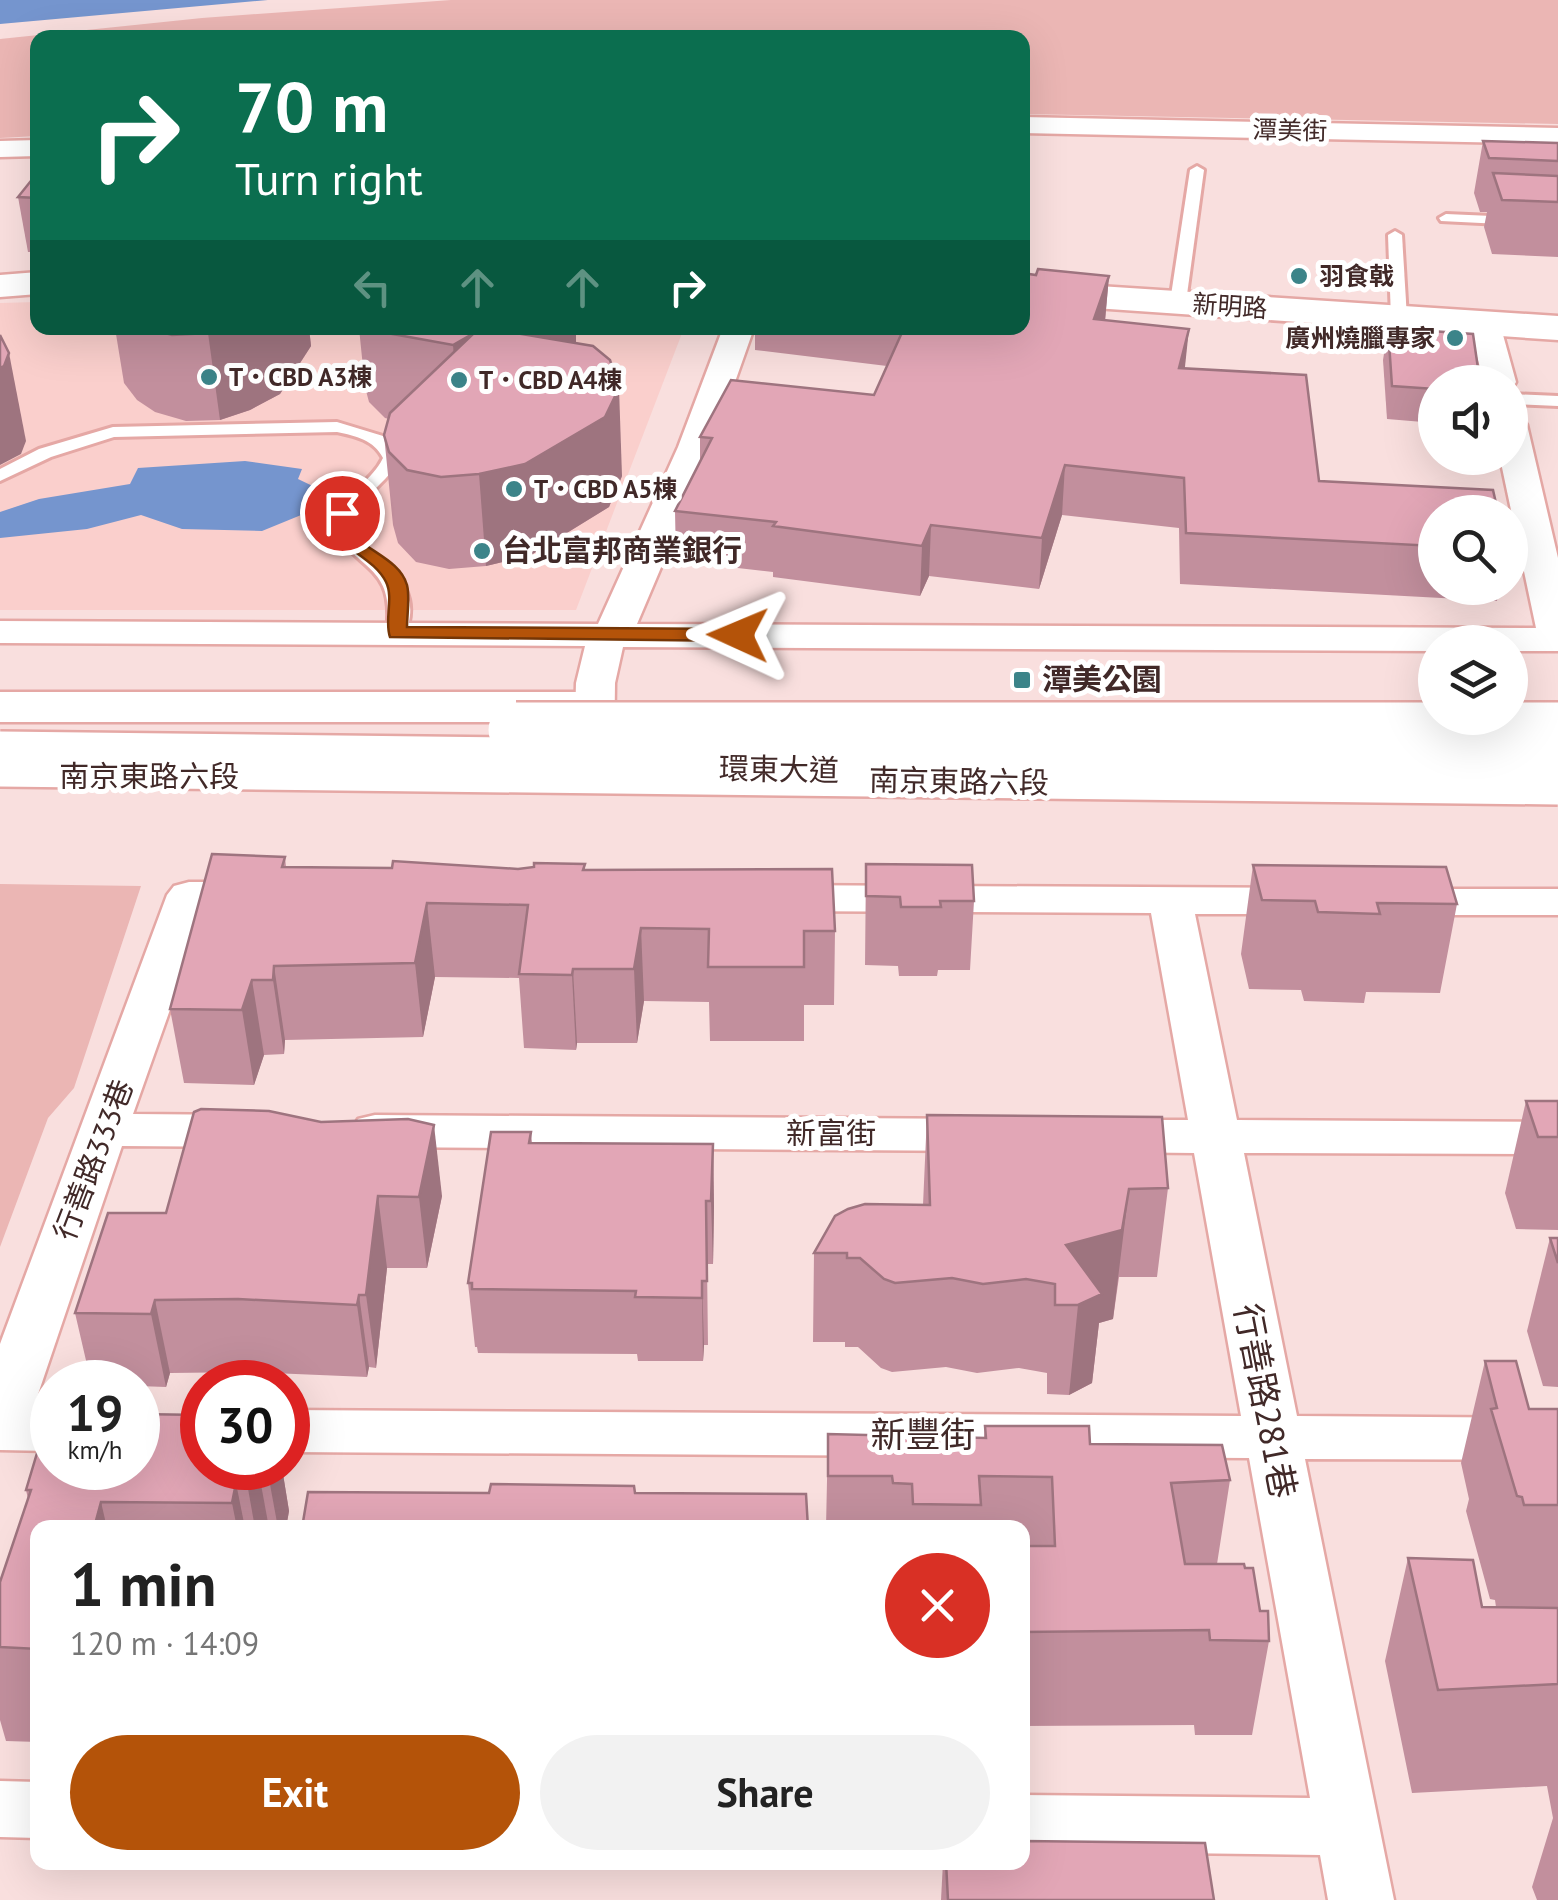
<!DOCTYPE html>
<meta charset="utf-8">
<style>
:root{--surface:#fff;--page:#f2f2f2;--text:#222;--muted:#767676;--accent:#b45309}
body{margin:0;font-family:"PT Sans","Noto Sans TC",sans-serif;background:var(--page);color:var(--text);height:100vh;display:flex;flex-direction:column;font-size:38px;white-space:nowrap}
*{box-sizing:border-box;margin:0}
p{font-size:32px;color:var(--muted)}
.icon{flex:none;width:55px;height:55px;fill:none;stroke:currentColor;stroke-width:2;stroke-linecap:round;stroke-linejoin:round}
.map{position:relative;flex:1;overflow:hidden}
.details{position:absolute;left:30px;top:1520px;width:1000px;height:350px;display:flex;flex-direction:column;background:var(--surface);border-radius:20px;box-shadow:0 10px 40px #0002}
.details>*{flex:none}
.guide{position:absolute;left:30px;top:30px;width:1000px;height:305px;border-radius:20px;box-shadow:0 10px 40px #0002;background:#0b6e4f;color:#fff;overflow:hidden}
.tools{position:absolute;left:1418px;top:365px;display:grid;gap:20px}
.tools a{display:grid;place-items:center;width:110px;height:110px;border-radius:50%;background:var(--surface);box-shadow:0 10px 40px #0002;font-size:50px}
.speed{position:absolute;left:30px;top:1360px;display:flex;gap:20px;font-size:50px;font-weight:700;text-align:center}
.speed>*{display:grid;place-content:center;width:130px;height:130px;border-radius:50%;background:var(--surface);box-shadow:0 10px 40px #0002;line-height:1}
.speed small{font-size:25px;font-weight:400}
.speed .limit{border:15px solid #d22;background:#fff;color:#111}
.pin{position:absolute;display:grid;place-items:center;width:85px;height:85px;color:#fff;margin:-42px;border:5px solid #fff;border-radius:50%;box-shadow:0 2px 10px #0007}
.me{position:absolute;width:110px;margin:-55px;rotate:271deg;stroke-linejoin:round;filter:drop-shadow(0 0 8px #0008)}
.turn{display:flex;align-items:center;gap:35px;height:210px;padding:0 40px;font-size:45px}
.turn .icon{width:130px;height:130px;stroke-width:2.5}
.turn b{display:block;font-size:70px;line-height:85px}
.lanes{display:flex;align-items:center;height:95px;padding:0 40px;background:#0003;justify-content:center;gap:50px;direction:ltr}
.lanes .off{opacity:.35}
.round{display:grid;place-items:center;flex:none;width:105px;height:105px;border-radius:52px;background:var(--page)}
.head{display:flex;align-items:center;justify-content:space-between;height:170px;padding:0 40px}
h1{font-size:60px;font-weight:700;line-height:75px}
.action{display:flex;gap:20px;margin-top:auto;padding:20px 40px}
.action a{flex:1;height:115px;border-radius:60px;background:var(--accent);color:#fff;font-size:40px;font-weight:700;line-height:115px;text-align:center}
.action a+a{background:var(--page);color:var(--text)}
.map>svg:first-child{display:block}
.built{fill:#facfcc}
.green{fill:#ebb6b4}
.water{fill:#7595ce}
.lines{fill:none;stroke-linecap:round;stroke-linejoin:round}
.lane-casing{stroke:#e5a8a5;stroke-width:6}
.street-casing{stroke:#e5a8a5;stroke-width:5}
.secondary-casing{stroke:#e5a8a5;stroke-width:5}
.lane{fill:#fff;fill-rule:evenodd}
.street{fill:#fff;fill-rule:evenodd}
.secondary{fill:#fff;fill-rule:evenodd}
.highway-bridge-casing{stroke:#e5a8a5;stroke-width:60;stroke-linecap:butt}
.highway-bridge{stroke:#fff;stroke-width:55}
.wall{fill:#c28f9d}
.shaded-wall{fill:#9e747f}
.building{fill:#e2a6b6;stroke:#9e747f;stroke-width:2.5}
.route{fill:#b45309;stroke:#753606;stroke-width:2.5}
.poi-dot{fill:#3c8489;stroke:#fff;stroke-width:4}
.labels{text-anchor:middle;stroke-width:10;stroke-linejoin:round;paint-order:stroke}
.far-street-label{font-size:25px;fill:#412928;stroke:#fff}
.far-poi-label{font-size:25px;font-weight:bold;fill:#412928;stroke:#fff;text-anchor:start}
.poi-label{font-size:30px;font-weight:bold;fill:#412928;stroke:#fff;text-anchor:start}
.street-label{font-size:30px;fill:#412928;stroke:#fff}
.near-street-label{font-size:35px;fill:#412928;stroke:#fff}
</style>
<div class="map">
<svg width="1558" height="1900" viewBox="0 0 1558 1900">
<rect width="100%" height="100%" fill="#f9dfde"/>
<!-- built -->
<path class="built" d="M37,302L38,328H684L576,610H0V303Z"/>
<!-- green -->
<g class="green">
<path d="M451,0H1558V124L1023,114L1022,38H38L37,136L0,138V39L202,18Z"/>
<path d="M0,884L141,886L74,1088L48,1118L0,1247Z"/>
</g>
<!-- water -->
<g class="water">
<path d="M0,0H268L0,24Z"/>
<path d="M245,461L302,469L298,479L321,490L306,513L262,531L182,529L141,515L87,529L0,538V512L39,499L130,484L138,468Z"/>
</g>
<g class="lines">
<!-- lane casing -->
<g class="lane-casing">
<g id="lane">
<path d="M1197,166L1204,170L1186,302L1178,307L1170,302L1190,170Z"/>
<path d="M1446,214L1558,219V227L1441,221L1439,218Z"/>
<path d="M1395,231L1402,235L1407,318L1399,323L1391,318L1388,235Z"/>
<path d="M1510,394L1558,396V406L1510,404Z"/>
<path d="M337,422L383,436L401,458C386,485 359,497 347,526C373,564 429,579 404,637L397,639L387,633C395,565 362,574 329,526C343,491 369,486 383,458C374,440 356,436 337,432L114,437L51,457L0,481V469L39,449L113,427Z"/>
</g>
</g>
<!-- street casing -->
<g class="street-casing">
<g id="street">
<path d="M1022,117L1558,128V144L1022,133Z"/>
<path d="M38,140V156L0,157V141Z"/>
<path d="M1484,315L1495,317L1500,324L1516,382L1512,389L1510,382H1484L1468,324L1473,317Z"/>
<path d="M723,328H754L712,447L637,624L1536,628L1500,458H1510V415L1522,418L1527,425L1558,558V651H1510V642H1435V651L623,647L615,683L614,756L608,765L594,768L580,765L574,756L576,683L585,646L0,643V621L598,624L678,447Z"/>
<path d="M189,882H263L278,886L285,895L278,904L263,908H206L133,1114L251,1115L268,1119L275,1131L268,1143L251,1147L122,1146L33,1409H52V1451L0,1450V1344L167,895L174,886Z"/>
<path d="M772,885L1308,888L1324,892L1330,901L1324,910L1308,914H1195L1237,1120L1558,1122V1154L1244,1153L1297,1416L1558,1418V1460L1305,1459L1394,1900H1328L1320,1855L1022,1851V1795L1310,1798L1249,1458L288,1452V1410L1241,1416L1194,1153L1105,1152L1088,1148L1080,1136L1088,1124L1105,1120H1188L1151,913L772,911L756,907L750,898L756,889Z"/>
<path d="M1397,889H1558V915H1397L1381,911L1375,902L1381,893Z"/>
<path d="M375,1115L986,1119L1003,1123L1011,1135L1003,1147L986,1151L375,1147L358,1143L351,1131L358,1119Z"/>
<path d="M0,1781L38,1782V1838L0,1837Z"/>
</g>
</g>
<!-- secondary casing -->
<g class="secondary-casing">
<g id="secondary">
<path d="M38,272V294L0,297V275Z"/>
<path d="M1022,281L1558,316V340L1022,303Z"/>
<path d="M0,692H577L594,697L601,707L594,717L577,722H0Z"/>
</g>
</g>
<!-- lane -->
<use href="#lane" class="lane"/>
<!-- street -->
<use href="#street" class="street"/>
<!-- secondary -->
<use href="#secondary" class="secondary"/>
<!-- highway-bridge casing -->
<g class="highway-bridge-casing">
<g id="highway-bridge">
<path d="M516,730H1558"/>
<path d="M0,759L1558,777"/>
</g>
</g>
<!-- highway-bridge -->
<use href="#highway-bridge" class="highway-bridge"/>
</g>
<!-- wall -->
<g class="wall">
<path d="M1483,141L1558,143V257L1492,254L1484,227L1487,212H1480L1474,193Z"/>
<path d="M38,172V252H28L18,197Z"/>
<path d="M1036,275L1109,276L1105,320L1185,369L1319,481L1435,512V588H1499L1497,601L1180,584L1179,528L1062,515L1039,589L929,576L920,596L773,577V572L676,561L675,511L700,461V437L874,395L887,366L755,350V328H1022Z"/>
<path d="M115,328H309L311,346L280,394L250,410L220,420L186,421L155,412L137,400L124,383Z"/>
<path d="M359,328H576V343L622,476L609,507L531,555L486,566L449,569L416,562L398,543L393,525L384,435L389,419L385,418L369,402L365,387Z"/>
<path d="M1388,328L1435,382V423L1387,419L1383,360Z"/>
<path d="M285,857L286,867L518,869L585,864V870L835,931L834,1005H804V1041H710L709,1002L644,1001L637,1043H577L576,1050L524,1048L519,978L435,977L423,1037L285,1040L284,1054L264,1055L254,1085L184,1083L170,1009Z"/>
<path d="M866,864L974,901L970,970H938L937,976H899L898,966L865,965Z"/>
<path d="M1253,865L1457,904L1440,993L1366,992L1364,1003L1304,1001L1301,990L1249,989L1241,954Z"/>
<path d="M1526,1101H1558V1230L1516,1229L1505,1193Z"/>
<path d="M927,1115L1168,1188L1157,1277H1119L1113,1319L1099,1323L1092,1383L1069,1395L1047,1394V1373L1019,1368L977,1373L946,1367L892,1372L881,1368L858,1347H845V1342H813L814,1253L923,1205Z"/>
<path d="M321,1122L442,1196L427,1268H387L376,1368L369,1367L367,1377L251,1372L170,1373L166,1387L138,1386V1382H91L75,1313L166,1213Z"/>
<path d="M531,1132L532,1143L713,1144L714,1207L713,1264H707L708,1345H704L703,1361H638L637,1354L478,1353L477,1347H475L468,1283Z"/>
<path d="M1550,1238H1558V1387L1543,1386L1527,1331Z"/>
<path d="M1485,1361L1529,1409H1558V1900H1537L1532,1887L1553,1818L1547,1786L1412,1793L1385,1661L1408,1558L1482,1607H1496L1495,1600L1490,1599L1466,1511L1469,1499L1461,1463Z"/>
<path d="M985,1426L1090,1444L1230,1480L1217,1564L1245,1568L1260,1611L1269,1641L1252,1735H1195L1194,1725L1022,1726V1528H826L828,1434L984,1438Z"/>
<path d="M202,1468H282L289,1511L286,1528H38V1742L6,1741L0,1720V1582L28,1499L26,1490Z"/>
<path d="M943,1862H1022L1214,1900H941Z"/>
</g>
<!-- shaded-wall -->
<g class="shaded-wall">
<path d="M1109,276L1105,321L1094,319Z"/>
<path d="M227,328H309L311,346L280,394L250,410L220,420L208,333Z"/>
<path d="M484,328H576V346Z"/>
<path d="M1189,329L1184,376L1179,368Z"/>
<path d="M474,333L460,432L453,345Z"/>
<path d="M9,353L26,441L21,454L0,465V368Z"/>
<path d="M619,388L622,476L609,507L531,555L486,566L479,474Z"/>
<path d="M1065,465L1062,515L1039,589L1042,538Z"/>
<path d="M931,525L929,576L920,596L922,546Z"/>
<path d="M427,903L435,977L423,1037L415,963Z"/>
<path d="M641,928L644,1001L637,1043L634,969Z"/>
<path d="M274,966L285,1040L284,1054L273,980Z"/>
<path d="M573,969L577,1043L576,1050L572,975Z"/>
<path d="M252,980L264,1055L254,1085L242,1010Z"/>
<path d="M434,1125L442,1196L427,1268L419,1197Z"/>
<path d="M713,1144L714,1207L713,1264L711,1201Z"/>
<path d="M1129,1189L1113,1319L1099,1323L1092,1383L1069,1395L1078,1305L1066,1245Z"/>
<path d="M378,1196L387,1268L376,1368L366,1295Z"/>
<path d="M702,1281L704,1345L703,1361L702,1298Z"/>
<path d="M359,1295L369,1367L367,1377L357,1305Z"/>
<path d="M155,1300L170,1373L166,1387L151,1314Z"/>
<path d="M251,1468H258L269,1528H255L247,1483Z"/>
<path d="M267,1468H282L289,1511L286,1528H278Z"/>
<path d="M236,1483L245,1528H237L232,1503Z"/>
<path d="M101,1502L107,1528H94Z"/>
</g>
<!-- building -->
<g class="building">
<path d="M1483,141L1558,143V161L1489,158Z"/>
<path d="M38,172V198L18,197Z"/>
<path d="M1493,173L1558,176V202L1502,200Z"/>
<path d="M1038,269L1109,276L1094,319L1189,329L1179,368L1306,375L1319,481L1493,490L1498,512H1435V546L1186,533L1184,478L1065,465L1042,538L931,525L922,546L773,526L776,522L675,511L712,438L700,437L731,380L874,395L904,328H1022V273L1036,275Z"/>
<path d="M148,328H227L208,333L172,335Z"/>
<path d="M372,328H485L593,346L610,360L619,388L605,417L525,464L479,474L441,477L407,470L389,452L384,435L390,413L474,333L453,345L376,331Z"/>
<path d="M1388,328L1473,334L1480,382H1435V389L1392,386Z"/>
<path d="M0,335L9,353L4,366L0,368Z"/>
<path d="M212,854L285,857L282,867L392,868L393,861L518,869L534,867V863L585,864L583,870L832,869L835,931H804V967H708L709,929L641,928L634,969H573L572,975L519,974L528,905L427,903L415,963L274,966L273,980H252L242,1010L170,1009Z"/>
<path d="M866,864L972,865L974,901H940L941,907H901L900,897L866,896Z"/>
<path d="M1253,865L1446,867L1457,904L1377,903L1380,914L1318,912L1315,901L1262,900Z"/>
<path d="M1526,1101H1558V1137H1538Z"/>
<path d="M201,1109L269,1111L321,1122L408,1119L434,1125L419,1197L378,1196L366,1295H359L357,1305L238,1299L155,1300L151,1314L75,1313L108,1213H166L194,1112Z"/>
<path d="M927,1115L1162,1117L1168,1188L1129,1189L1122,1230L1066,1245L1102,1294L1078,1305H1055V1284L1026,1279L983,1284L952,1278L895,1283L884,1279L860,1258H847V1253H814L835,1216L848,1209L865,1204L930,1205Z"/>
<path d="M491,1132H531L529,1143L713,1144L711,1201H706L707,1281H702V1298L635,1297L636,1291L472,1289V1283H468Z"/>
<path d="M1550,1238H1558V1263Z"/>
<path d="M1485,1361H1516L1529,1409H1558V1505H1524L1522,1497L1517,1496L1491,1409L1497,1408Z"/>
<path d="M49,1413H52V1468H138V1414L202,1415V1468H251L247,1483H236L232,1503L101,1502L94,1528H38V1649L0,1647V1582L31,1490H26Z"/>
<path d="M985,1426H1089L1090,1444L1222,1445L1230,1480L1171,1483L1185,1564H1244L1245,1568H1253L1260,1611H1268L1269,1641L1210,1640L1209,1630L1022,1632V1546H1055L1052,1477L979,1476L981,1505L913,1504L912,1484L893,1483L892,1476H828V1434L986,1438Z"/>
<path d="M491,1484L634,1486L635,1493L806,1494L808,1528H302L308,1492L489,1493Z"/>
<path d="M1408,1558L1473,1560L1482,1607L1558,1608V1684L1438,1690Z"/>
<path d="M1022,1841L1205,1843L1214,1900H948L946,1862H1022Z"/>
</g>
<!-- route -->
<path class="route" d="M342,508L351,513L347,526C360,550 399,557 407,585C410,597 407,615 407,627L738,629L747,635L738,641L390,637C384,621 394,598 386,582C374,558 343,550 329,526L336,509Z"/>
<!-- markers -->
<g class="poi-dot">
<circle cx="1299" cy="276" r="10"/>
<circle cx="1455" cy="338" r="10"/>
<circle cx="209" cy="377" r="10"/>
<circle cx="459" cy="380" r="10"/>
<circle cx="514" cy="489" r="10"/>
<circle cx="482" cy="551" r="10"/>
<rect x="1012" y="670" width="20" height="20" rx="5"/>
</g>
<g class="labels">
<!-- far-street labels -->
<g class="far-street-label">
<text transform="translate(1290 130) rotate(1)" y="9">潭美街</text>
<text transform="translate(1230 306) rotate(4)" y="9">新明路</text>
</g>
<!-- far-poi labels -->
<g class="far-poi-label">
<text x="1319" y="285">羽食戟</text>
<text x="1435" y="347" text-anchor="end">廣州燒臘專家</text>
<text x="229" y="386">T．CBD A3棟</text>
<text x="479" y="389">T．CBD A4棟</text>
<text x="534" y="498">T．CBD A5棟</text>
</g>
<!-- poi labels -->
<g class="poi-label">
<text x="502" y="561">台北富邦商業銀行</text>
<text x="1042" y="690">潭美公園</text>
</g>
<!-- street labels -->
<g class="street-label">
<text transform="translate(779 770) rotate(1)" y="10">環東大道</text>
<text x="149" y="787">南京東路六段</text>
<text transform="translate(959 782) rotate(1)" y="10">南京東路六段</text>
<text x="831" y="1144">新富街</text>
<text transform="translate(94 1160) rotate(-69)" y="10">行善路333巷</text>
</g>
<!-- near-street labels -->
<g class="near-street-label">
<text transform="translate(1265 1401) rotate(79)" y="12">行善路281巷</text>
<text x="923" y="1447">新豐街</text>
</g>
</g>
</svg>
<div class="tools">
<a><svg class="icon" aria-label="sound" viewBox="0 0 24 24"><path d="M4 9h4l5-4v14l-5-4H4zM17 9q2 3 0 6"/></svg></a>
<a><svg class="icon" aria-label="search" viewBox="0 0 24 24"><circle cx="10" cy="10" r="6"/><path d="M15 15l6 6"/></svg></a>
<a><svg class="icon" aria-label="layers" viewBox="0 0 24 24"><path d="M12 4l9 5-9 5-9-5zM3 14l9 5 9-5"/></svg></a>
</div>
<div class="speed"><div>19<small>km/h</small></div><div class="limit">30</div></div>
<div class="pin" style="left:342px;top:513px;background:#d93025"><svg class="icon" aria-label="arrive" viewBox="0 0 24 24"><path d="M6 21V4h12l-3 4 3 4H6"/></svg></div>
<svg class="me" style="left:738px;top:635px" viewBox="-20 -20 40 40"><path d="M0-17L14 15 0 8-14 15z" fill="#b45309" stroke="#fff" stroke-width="4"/></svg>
<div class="guide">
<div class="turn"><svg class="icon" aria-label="right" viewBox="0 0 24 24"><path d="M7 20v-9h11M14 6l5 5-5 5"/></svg><div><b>70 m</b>Turn right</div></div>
<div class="lanes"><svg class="icon off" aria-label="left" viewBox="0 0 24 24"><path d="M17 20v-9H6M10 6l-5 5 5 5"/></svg><svg class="icon off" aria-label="ahead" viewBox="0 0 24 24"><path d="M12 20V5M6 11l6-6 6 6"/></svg><svg class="icon off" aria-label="ahead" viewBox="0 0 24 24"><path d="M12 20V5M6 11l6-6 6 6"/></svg><svg class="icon" aria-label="right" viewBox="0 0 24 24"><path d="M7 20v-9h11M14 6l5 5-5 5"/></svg></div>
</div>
<section class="details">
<div class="head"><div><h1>1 min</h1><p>120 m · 14:09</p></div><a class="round" style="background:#d93025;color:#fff"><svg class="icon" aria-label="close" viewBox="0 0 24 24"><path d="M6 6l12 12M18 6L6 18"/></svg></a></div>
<div class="action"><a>Exit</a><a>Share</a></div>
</section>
</div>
